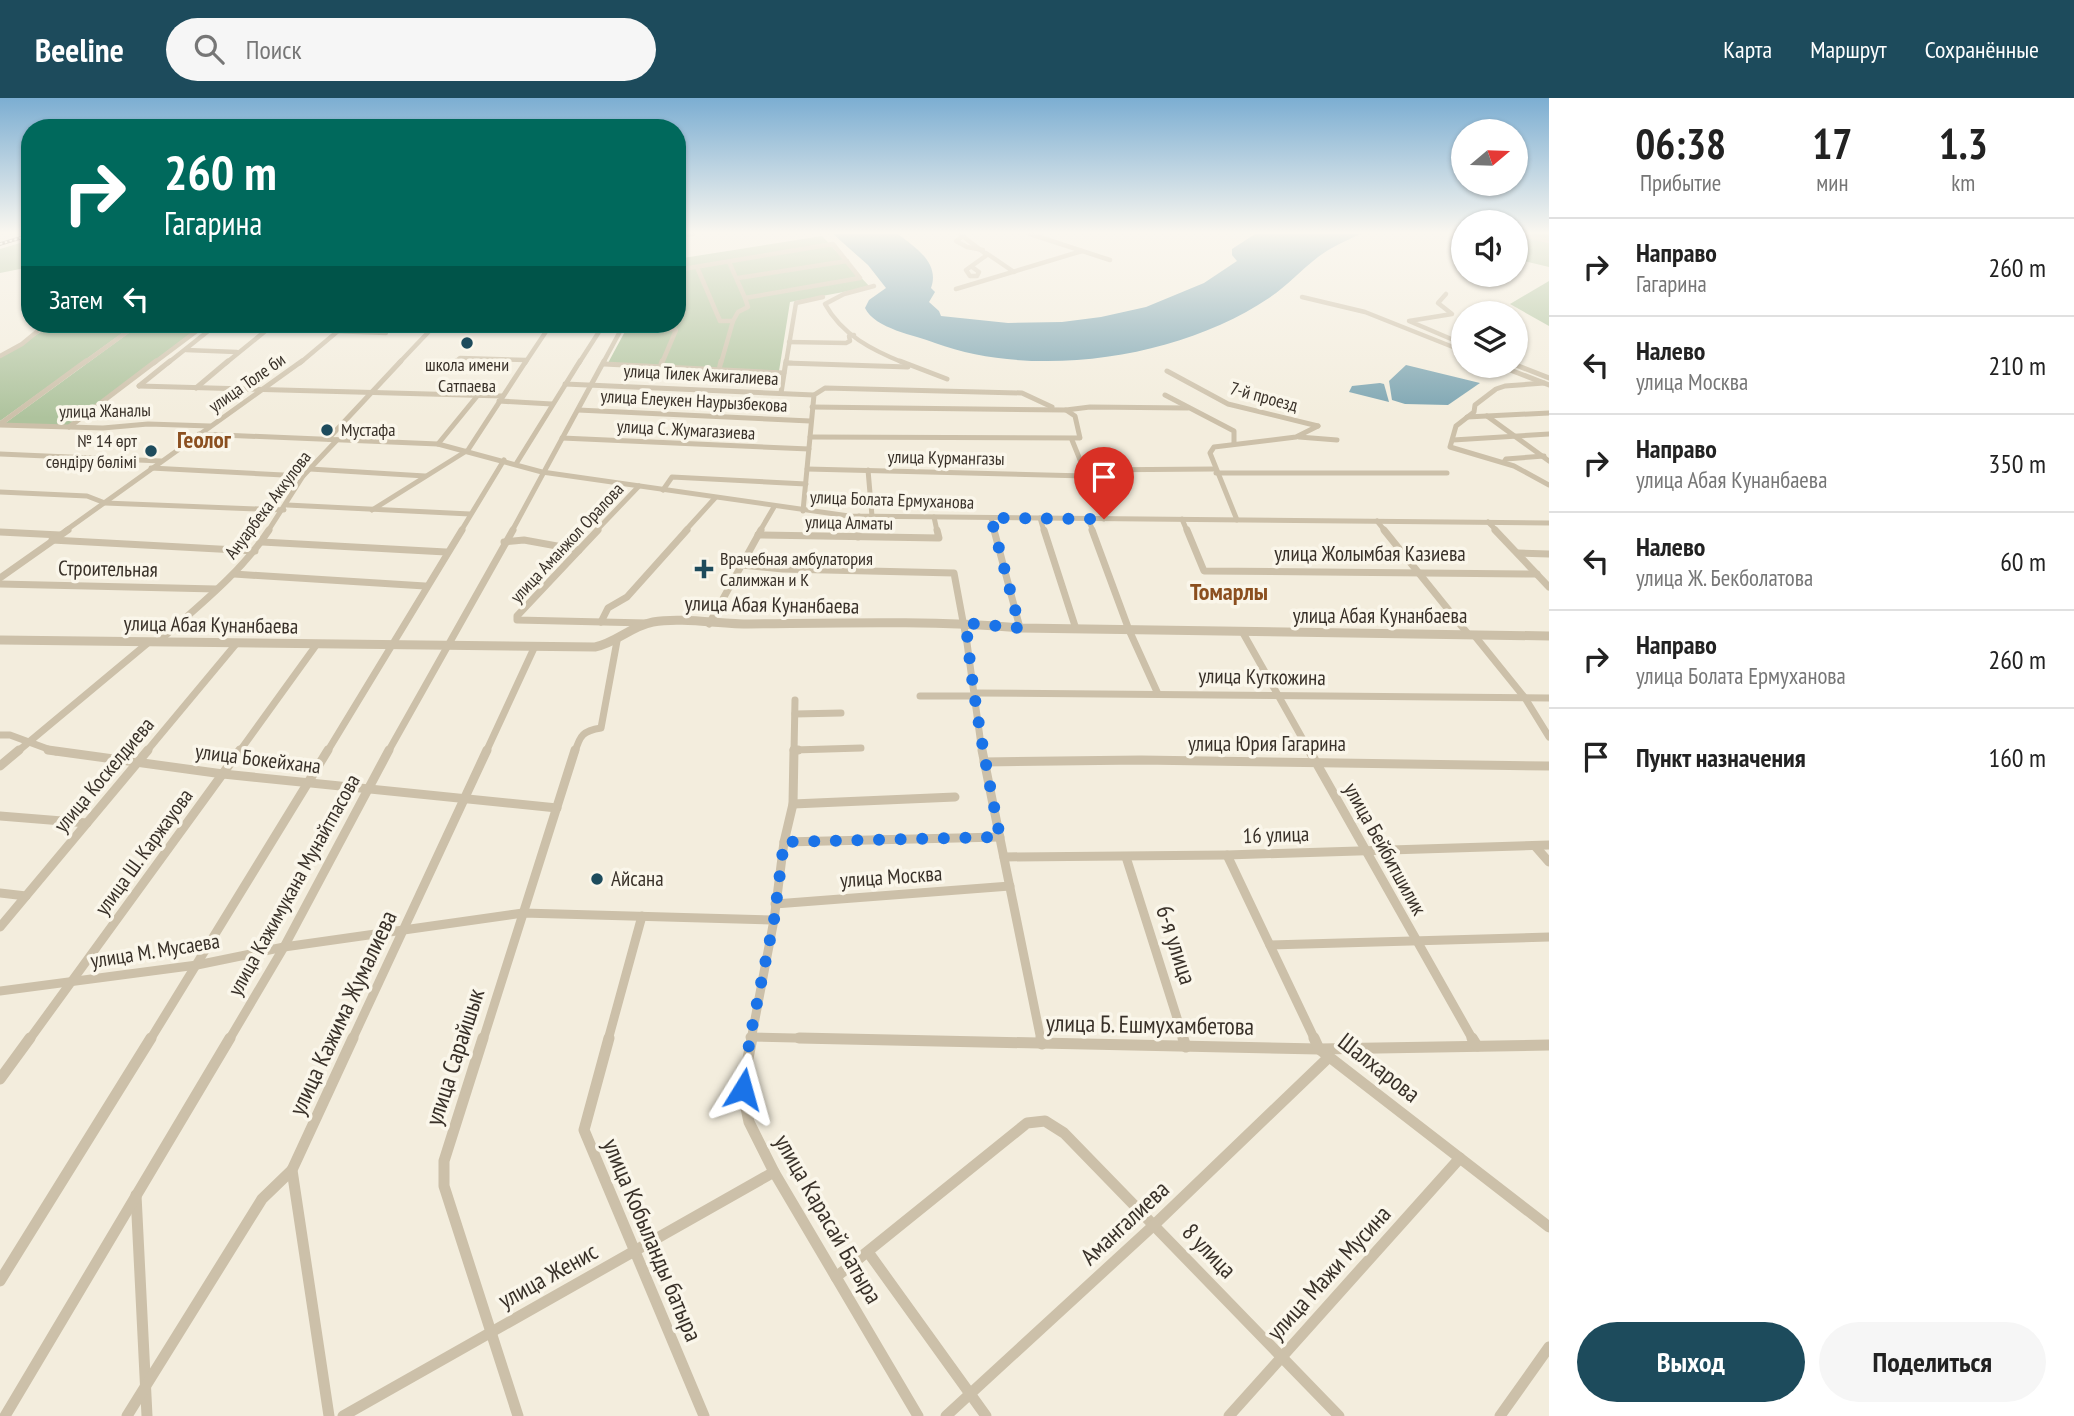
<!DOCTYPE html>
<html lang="ru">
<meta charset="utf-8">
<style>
:root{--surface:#fff;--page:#f6f6f6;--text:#222;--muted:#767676;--line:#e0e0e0;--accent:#1d4b5c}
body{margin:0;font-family:"PT Sans Narrow",sans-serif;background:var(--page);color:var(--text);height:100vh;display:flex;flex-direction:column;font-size:26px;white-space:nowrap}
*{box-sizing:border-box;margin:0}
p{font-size:23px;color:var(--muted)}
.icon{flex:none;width:38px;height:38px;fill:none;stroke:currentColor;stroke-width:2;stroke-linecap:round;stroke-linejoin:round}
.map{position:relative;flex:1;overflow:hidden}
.side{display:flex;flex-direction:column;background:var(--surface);width:525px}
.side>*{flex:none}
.hud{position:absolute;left:21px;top:21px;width:665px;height:214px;border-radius:28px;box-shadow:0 2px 5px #0004;background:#00695c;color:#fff;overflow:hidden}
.needle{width:46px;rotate:71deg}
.fabs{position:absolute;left:1451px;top:21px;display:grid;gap:14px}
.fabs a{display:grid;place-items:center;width:77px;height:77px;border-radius:50%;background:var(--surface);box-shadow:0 2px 5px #0004;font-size:35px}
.pin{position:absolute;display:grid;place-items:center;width:60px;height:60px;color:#fff;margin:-72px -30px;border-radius:50% 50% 50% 0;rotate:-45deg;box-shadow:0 0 7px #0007}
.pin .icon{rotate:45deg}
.me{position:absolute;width:77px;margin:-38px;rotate:8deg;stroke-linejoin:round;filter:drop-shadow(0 0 5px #0008)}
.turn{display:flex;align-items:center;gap:24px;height:147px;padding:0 28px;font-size:32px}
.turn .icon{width:91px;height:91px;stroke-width:2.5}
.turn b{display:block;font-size:49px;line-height:60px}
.then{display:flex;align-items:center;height:66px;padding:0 28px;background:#0003;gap:14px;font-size:26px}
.eta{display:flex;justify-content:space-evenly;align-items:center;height:119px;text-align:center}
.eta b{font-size:42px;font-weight:800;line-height:49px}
.primary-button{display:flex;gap:14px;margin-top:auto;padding:14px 28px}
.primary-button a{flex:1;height:80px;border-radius:42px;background:var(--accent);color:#fff;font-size:28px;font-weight:800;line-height:80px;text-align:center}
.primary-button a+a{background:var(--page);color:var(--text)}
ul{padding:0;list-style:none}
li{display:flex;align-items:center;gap:21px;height:98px;padding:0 28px;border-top:2px solid var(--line)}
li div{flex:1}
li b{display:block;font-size:26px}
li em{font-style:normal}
header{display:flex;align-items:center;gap:42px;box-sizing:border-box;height:98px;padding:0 35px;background:var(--accent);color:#fff}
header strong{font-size:33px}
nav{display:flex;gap:38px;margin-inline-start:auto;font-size:24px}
.search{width:490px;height:63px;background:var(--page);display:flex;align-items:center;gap:18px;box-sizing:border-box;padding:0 24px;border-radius:38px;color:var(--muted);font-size:26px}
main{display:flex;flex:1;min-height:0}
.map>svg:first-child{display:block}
.green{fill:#aec39d}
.water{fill:#7ba4b1}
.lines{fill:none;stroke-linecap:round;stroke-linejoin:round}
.minor-far4{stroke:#ccc0a9;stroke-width:4.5}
.minor-far3{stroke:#ccc0a9;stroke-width:5}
.minor-far2{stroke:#ccc0a9;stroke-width:7}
.minor-far1{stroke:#ccc0a9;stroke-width:9}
.minor{stroke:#ccc0a9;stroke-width:11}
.tertiary{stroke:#ccc0a9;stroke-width:9}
.rail-casing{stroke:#393129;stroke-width:3.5}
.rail{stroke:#faf6ea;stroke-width:2;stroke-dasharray:2.5;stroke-linecap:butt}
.route{stroke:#1a73e8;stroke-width:12;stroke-dasharray:0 21.6}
.poi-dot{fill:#1d4b5c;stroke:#faf6ea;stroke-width:2.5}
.labels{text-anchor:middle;stroke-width:7;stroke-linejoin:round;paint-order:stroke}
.far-poi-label{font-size:18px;fill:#393129;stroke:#faf6ea;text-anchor:start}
.far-street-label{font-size:18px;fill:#393129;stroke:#faf6ea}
.street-label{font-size:21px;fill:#393129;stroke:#faf6ea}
.poi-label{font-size:21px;fill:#393129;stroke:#faf6ea;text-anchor:start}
.far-district-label{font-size:23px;font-weight:bold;fill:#8b4f1f;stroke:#faf6ea}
.quarter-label{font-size:24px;font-weight:bold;fill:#8b4f1f;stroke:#faf6ea}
.near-street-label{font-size:24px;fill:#393129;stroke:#faf6ea}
</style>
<header>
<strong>Beeline</strong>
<div class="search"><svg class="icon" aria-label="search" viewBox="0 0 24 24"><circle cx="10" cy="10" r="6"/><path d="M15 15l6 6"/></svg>Поиск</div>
<nav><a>Карта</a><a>Маршрут</a><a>Сохранённые</a></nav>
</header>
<main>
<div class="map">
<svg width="1549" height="1318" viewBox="0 0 1549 1318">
<rect width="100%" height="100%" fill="#f3eddd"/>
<!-- green -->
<g class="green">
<path d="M1516,136H1549V169L1516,161Z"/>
<path d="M822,138L870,189L790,204L779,273L608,265L629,226H677V161Z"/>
<path d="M30,142V169L0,175V151Z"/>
<path d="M1549,183V228L1510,206Z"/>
<path d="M54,226H135L0,323V259Z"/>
<path d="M141,226H203L69,328L4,326Z"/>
</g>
<!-- water -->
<g class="water">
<path d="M833,136H898C916,150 940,165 931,190L935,194L929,204L939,213L941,218L1008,225L1062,224L1101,219L1146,209L1204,185L1237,163L1232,157V151L1255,136H1360C1346,143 1331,149 1318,159C1301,172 1287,188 1269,200C1180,260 1037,282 935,245C915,237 875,231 865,210L869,202L886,190L868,167Z"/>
<path d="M1406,267L1480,285L1448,307L1405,306L1392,302L1389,283Z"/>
<path d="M1380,285L1384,286L1389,304L1349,294L1352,288Z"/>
</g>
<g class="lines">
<!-- minor-far4 -->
<g class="minor-far4">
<path d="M960,136L987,157L966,172L970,178H977L979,174L972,169"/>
<path d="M1030,136L1110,162"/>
<path d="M1518,136L1549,143"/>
<path d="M677,138L693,136"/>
<path d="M962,139L956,143L967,149L983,152"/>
<path d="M986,155L1014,174"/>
<path d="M697,169L720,223H733L738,214L748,209L745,200"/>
<path d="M677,172L833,146L860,180L745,200L729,164"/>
<path d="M738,180L847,163"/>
<path d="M874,188L844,196L825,206C842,237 872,252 904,265"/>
<path d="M956,191L1082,153"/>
<path d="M1446,196L1438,205L1452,216L1409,223L1463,246"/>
<path d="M1302,199L1365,214L1463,253"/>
<path d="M337,226L334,233L386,235"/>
<path d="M434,228L599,233"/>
<path d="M789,244L846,245L850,243L849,238L854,237"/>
<path d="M186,252L237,254"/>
<path d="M0,258L22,246L45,227"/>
<path d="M84,265L138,226"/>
<path d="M154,265L206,226"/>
<path d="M168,265L217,226"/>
<path d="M226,265L274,226"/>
<path d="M300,265L338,233"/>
<path d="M399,265L436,226"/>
<path d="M454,265L460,260L526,262"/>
<path d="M525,265L551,226"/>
<path d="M579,265L604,226"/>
<path d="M603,265L624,226"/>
<path d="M662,265L676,232L666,230L664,226"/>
<path d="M721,265L733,223"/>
<path d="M786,265H792"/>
<path d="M786,265L796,205L823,199"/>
</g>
<!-- minor-far3 -->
<g class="minor-far3">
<path d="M900,263L947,281"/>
<path d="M786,265L908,269"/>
<path d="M604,266L784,275"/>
<path d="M1516,267L1549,280"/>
<path d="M451,268L456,263"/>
<path d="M1500,268L1549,287"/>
<path d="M660,269L662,263"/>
<path d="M719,272L721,263"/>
<path d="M1167,273L1228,306L1318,328"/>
<path d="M1544,285L1505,288L1496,291L1475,307L1474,314L1456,328L1450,349L1514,368L1549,387"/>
<path d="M565,286L814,297"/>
<path d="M139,288L502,298"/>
<path d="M139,288L170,263"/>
<path d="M196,290L228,263"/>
<path d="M781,295L786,263"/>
<path d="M1165,297L1234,333V345"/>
<path d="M499,303L552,306"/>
<path d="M578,312L810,323"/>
<path d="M1066,312L1090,309L1188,310"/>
<path d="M1487,318L1549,363"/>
<path d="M1467,319L1549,315"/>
<path d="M0,326L86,263"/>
<path d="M0,327L103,330L148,326L210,328"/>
<path d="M69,329L156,263"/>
<path d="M199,336L438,346L542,374L849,418L1549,425"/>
<path d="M810,339L1080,340L1075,318L1066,312L812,309"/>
<path d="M1299,339L1337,342"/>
<path d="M562,340L809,351"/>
<path d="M328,341L401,263"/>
<path d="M1072,342L1104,421"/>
<path d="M1453,342L1549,336"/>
<path d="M438,346L478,297"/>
<path d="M0,356L161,363"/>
<path d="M1504,364L1506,361L1544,358"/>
<path d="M516,366L580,263"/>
<path d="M151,370L303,378"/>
<path d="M310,371L425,378"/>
<path d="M807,371L1085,378"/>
<path d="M868,372L872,418"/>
<path d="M1085,372L1215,371"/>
<path d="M1216,375H1447"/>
<path d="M663,392L672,379L806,386"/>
<path d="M0,394L87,398L105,405L284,412"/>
<path d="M287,407L470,416"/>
<path d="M372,412L468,352L526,263"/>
<path d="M803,413L814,297L825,290L1022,295L1052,309"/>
<path d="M934,419L937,433"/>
<path d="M991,420L995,433"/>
<path d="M1040,420L1044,433"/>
<path d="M1088,421L1093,433"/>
<path d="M1182,421L1187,433"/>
<path d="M1237,422L1210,355L1214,349L1296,339L1318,328"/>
<path d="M1377,423L1385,433"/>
<path d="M1488,424L1497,433"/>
<path d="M65,433L302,263"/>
<path d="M268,433L303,378L337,342"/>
<path d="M461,433L504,362"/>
<path d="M512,433L604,263"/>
<path d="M596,433L639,388"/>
<path d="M685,433L715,400"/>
<path d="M760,433L774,409"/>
<path d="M858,433L859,418"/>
</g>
<!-- minor-far2 -->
<g class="minor-far2">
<path d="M598,432L517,518V522L646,525"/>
<path d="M994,432L1020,530"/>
<path d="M1044,432L1076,531"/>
<path d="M1092,432L1129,532L1158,596"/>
<path d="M1187,432L1204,473L1537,476"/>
<path d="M1384,432L1468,536"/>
<path d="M1495,432L1549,489"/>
<path d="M0,434L60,437"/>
<path d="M758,437L939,440L937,432"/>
<path d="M858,439V432"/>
<path d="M52,442L255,453"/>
<path d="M262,444L446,454"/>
<path d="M504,444L524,442L579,452"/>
<path d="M1518,455L1549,456"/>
<path d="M742,467L783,471L954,475L967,545L982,654"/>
<path d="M234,476L425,488"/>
<path d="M0,480L68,432"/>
<path d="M0,486L216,491"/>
<path d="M601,524L608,510L627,499L687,432"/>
<path d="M709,526L761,432"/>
<path d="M1243,535L1310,654"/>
<path d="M1474,537L1525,600L1549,639"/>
<path d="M158,544C197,509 240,476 269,432"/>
<path d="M975,595L1549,600"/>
<path d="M920,598H975"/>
<path d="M795,616L841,615"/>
<path d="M0,637H10L56,654"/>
<path d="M794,652L861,650"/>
<path d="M17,654L149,544"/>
<path d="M146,654L236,546"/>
<path d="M239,654L317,546"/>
<path d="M327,654L462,432"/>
<path d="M388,654L513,432"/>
<path d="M486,654L535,548"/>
<path d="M575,654C580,637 583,633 601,630L617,543"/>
<path d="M794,654L795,602"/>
</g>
<!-- minor-far1 -->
<g class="minor-far1">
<path d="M48,652L223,676L557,710"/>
<path d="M794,652H798"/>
<path d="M982,652L1041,942"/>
<path d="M1309,652L1473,942"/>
<path d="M984,664L1141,662L1549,668"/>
<path d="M0,668L19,652"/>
<path d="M793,706L955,699"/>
<path d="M0,718L87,725"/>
<path d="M784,744L1000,739"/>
<path d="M1535,748L1549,764"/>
<path d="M1227,757L1315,942"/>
<path d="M1004,759L1227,757L1549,747"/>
<path d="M1126,759L1184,942"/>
<path d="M0,795L26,798"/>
<path d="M775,806L1010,788"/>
<path d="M0,829L148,652"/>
<path d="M1270,847L1549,839"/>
<path d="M0,893L197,867L284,849L523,815L774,822"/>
<path d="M750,939L882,942"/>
<path d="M29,942L240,652"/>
<path d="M150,942L328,652"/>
<path d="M229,942L284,849L389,652"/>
<path d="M352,942L487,652"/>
<path d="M483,942L575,652"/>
<path d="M608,942L642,818"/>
<path d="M751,942L774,822L784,744L793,706L794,652"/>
</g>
<!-- minor -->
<g class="minor">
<path d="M483,940L444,1063V1088L518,1318"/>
<path d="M609,940L584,1032L704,1318"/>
<path d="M752,940L742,991L749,1024L774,1074L918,1318"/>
<path d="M799,940L1319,951L1549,947"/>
<path d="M1041,940L1042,946"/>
<path d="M1183,940L1186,949"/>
<path d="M1314,940L1319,951L1549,1129"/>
<path d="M1472,940L1477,948"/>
<path d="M0,981L30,940"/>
<path d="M136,1097L147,1318"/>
<path d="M868,1154L986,1318"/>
<path d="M836,1179L1027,1025L1045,1023L1064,1035L1339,1318"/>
<path d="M0,1183L151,940"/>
<path d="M5,1318L230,940"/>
<path d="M127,1318L262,1101L292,1072"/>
<path d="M329,1318L292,1072L353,940"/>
<path d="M343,1318L774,1074"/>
<path d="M946,1318L1154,1127L1329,959"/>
<path d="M1229,1318L1460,1060"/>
<path d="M1500,1318L1549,1249"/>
</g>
<!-- tertiary -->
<path class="tertiary" d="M0,542L595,549C616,545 631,528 653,524C680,519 720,526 749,526C839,525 930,522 1020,530L1549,538"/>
<!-- rail casing -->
<g class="rail-casing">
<path id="rail" d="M0,146L30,137"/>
</g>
<!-- rail -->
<use href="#rail" class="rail"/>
</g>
<!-- sky -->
<linearGradient id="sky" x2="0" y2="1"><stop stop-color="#7caed2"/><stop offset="0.42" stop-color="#faf7f0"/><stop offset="1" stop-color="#faf7f0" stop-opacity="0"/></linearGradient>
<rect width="1549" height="320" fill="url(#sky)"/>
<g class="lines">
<!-- route -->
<path class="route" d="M743,991L750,939L774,822L784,744L1000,739C986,668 972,597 966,525L1020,530L991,420L1104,421"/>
</g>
<!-- markers -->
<g class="poi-dot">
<circle cx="467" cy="245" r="7"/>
<circle cx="327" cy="332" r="7"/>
<circle cx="151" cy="353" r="7"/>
<path d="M700.5 460.5h7v7h7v7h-7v7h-7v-7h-7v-7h7z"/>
<circle cx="597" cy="781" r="7"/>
</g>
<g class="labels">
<!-- far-poi labels -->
<g class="far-poi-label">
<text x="467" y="273" text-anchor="middle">школа имени<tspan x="467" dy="21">Сатпаева</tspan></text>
<text x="341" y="338">Мустафа</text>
<text x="137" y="349" text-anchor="end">№ 14 өрт<tspan x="137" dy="21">сөндіру бөлімі</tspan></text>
<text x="720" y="467">Врачебная амбулатория<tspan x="720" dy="21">Салимжан и К</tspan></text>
</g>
<!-- far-street labels -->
<g class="far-street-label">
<text transform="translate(701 277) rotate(3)" y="6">улица Тилек Ажигалиева</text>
<text transform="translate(247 285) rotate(-35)" y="6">улица Толе би</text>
<text transform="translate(1264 299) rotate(15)" y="6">7-й проезд</text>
<text transform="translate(694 303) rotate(3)" y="6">улица Елеукен Наурызбекова</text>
<text transform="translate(105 313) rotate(-1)" y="6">улица Жаналы</text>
<text transform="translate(686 332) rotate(3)" y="6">улица С. Жумагазиева</text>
<text transform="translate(946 360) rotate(1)" y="6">улица Курмангазы</text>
<text transform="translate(892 402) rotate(2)" y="6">улица Болата Ермуханова</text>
<text transform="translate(268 407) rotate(-53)" y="6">Ануарбека Аккулова</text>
<text transform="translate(849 425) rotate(1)" y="6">улица Алматы</text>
<text transform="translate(567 445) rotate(-47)" y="6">улица Аманжол Оралова</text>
</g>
<!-- street labels -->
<g class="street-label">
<text x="1370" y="463">улица Жолымбая Казиева</text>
<text transform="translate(108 471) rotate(1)" y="7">Строительная</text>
<text transform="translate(772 507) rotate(1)" y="7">улица Абая Кунанбаева</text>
<text x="1380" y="525">улица Абая Кунанбаева</text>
<text transform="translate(211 527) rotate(1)" y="7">улица Абая Кунанбаева</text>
<text transform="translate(1262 579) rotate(1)" y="7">улица Куткожина</text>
<text x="1267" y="653">улица Юрия Гагарина</text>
<text transform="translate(258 661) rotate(7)" y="7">улица Бокейхана</text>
<text transform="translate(104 677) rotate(-50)" y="7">улица Коскелдиева</text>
<text transform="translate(1276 737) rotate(-2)" y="7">16 улица</text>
<text transform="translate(1385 751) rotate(61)" y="7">улица Бейбитшилик</text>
<text transform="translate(144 754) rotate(-54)" y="7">улица Ш. Каржауова</text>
<text transform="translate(891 779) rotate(-4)" y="7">улица Москва</text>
<text transform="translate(294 787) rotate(-61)" y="7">улица Кажимукана Мунайтпасова</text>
<text transform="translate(155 853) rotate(-9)" y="7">улица М. Мусаева</text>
</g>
<!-- poi labels -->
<g class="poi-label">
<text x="611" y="788">Айсана</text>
</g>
<!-- far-district labels -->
<g class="far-district-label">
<text x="204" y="350">Геолог</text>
</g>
<!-- quarter labels -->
<g class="quarter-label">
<text x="1229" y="502">Томарлы</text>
</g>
<!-- near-street labels -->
<g class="near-street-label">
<text transform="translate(1176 847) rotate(72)" y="8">6-я улица</text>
<text transform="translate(343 915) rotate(-65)" y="8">улица Кажима Жумалиева</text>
<text transform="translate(1150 927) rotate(1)" y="8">улица Б. Ешмухамбетова</text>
<text transform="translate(455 959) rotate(-72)" y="8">улица Сарайшык</text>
<text transform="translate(1379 970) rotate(38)" y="8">Шалхарова</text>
<text transform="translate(828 1121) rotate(60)" y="8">улица Карасай Батыра</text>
<text transform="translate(1125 1125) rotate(-43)" y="8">Амангалиева</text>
<text transform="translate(652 1142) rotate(67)" y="8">улица Кобыланды батыра</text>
<text transform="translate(1209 1153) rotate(46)" y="8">8 улица</text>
<text transform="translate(1329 1175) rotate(-48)" y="8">улица Мажи Мусина</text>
<text transform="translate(548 1178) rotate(-29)" y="8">улица Женис</text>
</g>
</g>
</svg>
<div class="fabs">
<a><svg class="needle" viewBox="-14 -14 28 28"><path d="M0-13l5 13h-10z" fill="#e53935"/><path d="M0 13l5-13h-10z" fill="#767676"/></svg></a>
<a><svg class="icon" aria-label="sound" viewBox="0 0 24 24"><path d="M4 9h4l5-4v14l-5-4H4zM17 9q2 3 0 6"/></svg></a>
<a><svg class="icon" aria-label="layers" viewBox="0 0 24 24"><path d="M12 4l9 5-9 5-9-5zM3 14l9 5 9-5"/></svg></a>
</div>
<div class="pin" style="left:1104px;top:421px;background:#d93025"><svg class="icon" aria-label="arrive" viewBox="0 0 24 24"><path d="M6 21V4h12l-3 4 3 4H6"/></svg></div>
<svg class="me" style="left:743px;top:991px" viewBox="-20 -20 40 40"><path d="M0-17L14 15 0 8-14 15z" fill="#1a73e8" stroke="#fff" stroke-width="4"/></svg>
<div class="hud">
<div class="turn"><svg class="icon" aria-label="right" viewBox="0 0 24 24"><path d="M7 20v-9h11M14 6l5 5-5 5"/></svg><div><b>260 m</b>Гагарина</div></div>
<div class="then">Затем<svg class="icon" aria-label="left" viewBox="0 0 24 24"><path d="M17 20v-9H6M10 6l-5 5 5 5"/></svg></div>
</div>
</div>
<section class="side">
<div class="eta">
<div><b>06:38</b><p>Прибытие</p></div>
<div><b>17</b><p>мин</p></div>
<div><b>1.3</b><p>km</p></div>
</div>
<ul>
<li><svg class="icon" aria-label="right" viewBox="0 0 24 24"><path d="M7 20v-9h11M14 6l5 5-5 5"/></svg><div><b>Направо</b><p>Гагарина</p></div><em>260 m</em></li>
<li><svg class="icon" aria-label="left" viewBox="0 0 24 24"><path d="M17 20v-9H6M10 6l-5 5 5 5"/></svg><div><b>Налево</b><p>улица Москва</p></div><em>210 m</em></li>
<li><svg class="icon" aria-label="right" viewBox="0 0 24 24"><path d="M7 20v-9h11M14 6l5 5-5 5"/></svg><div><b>Направо</b><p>улица Абая Кунанбаева</p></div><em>350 m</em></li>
<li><svg class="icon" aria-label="left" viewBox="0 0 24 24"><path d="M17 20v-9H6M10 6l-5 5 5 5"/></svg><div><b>Налево</b><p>улица Ж. Бекболатова</p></div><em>60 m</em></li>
<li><svg class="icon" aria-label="right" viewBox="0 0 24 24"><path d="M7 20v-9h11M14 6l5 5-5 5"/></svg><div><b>Направо</b><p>улица Болата Ермуханова</p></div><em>260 m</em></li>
<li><svg class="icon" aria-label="arrive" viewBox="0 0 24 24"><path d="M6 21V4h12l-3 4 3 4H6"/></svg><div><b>Пункт назначения</b></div><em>160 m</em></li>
</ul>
<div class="primary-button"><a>Выход</a><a>Поделиться</a></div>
</section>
</main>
